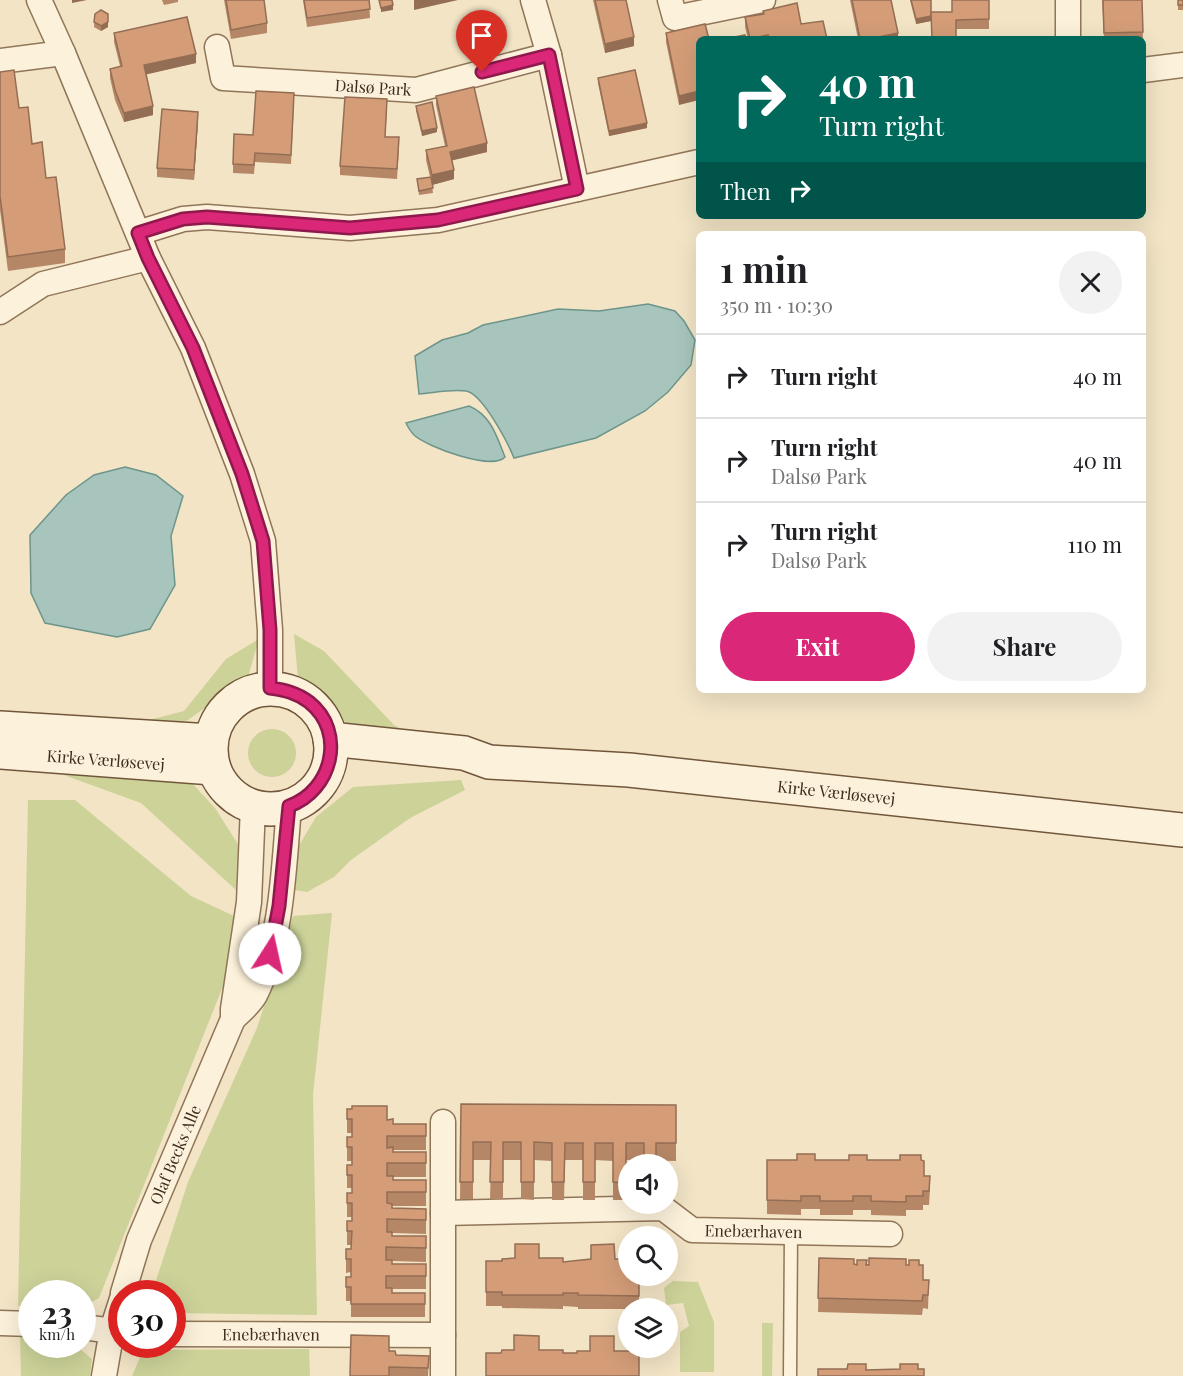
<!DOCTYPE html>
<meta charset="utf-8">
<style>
:root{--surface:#fff;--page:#f2f2f2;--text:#202124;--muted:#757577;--line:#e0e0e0;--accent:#db2777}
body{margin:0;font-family:"Playfair Display",serif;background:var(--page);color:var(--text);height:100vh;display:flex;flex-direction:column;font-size:22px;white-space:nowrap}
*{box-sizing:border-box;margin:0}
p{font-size:20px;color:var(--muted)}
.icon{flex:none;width:33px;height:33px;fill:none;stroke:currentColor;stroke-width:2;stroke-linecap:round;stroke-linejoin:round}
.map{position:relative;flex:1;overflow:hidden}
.details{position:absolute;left:696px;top:231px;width:450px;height:462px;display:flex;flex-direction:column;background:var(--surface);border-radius:9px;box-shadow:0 6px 24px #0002}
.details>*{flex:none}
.banner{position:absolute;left:696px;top:36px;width:450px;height:183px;border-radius:9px;box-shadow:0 6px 24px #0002;background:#00695c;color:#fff;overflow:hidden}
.buttons{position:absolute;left:618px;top:1154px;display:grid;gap:12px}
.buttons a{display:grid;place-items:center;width:60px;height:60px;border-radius:50%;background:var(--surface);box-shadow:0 6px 24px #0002;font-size:30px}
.speed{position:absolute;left:18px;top:1280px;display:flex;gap:12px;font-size:30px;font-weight:700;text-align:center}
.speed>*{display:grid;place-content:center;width:78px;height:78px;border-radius:50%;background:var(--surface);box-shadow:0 6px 24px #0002;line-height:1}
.speed small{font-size:15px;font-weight:400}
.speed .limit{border:9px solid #d22;background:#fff;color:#111}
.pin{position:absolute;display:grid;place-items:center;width:51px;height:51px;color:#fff;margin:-62px -26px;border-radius:50% 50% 50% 0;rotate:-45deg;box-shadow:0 0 6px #0007}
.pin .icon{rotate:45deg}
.me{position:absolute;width:66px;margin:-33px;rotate:10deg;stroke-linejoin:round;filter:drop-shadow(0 0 4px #0008)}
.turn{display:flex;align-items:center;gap:21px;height:126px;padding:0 24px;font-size:27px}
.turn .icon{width:78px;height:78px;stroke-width:2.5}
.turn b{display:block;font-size:42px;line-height:51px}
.then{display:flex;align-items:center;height:57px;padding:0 24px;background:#0003;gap:12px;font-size:22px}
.round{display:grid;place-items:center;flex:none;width:63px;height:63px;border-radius:32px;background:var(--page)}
.headline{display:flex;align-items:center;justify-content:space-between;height:102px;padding:0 24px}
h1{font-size:36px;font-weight:700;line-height:45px}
.cta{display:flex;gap:12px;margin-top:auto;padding:12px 24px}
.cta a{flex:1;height:69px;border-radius:36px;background:var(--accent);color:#fff;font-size:24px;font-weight:700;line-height:69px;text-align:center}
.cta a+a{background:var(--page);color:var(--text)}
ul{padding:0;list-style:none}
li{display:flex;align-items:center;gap:18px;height:84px;padding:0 24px;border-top:2px solid var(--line)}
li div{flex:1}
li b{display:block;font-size:22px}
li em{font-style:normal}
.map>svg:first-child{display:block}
.green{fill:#ccd298}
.water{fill:#a7c5bc;stroke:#6d958b;stroke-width:1.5}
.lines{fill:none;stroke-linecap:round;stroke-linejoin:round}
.lane-casing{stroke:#907559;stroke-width:15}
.street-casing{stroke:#907559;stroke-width:27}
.secondary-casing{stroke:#72563c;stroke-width:36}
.lane{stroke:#fcf1da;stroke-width:12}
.street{stroke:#fcf1da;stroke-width:24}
.secondary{stroke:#fcf1da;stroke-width:33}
.wall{fill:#b68767}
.shaded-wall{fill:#946e54}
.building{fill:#d49d78;stroke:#946e54;stroke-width:1.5}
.route-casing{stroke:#8e194d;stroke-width:15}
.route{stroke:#db2777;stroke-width:10}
.labels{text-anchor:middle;stroke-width:6;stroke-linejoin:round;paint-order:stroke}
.street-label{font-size:16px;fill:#3f2d1e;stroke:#f9eed6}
</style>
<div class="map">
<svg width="1183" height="1376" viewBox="0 0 1183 1376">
<rect width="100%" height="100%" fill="#f2e4c5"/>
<!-- green -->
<g class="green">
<path d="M294,634L324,651L394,725L421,739L355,731L298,679Z"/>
<path d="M259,639L248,677L188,720L155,730L149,720L184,711L226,659Z"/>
<circle cx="272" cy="753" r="24"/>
<path d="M28,762L189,780L215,808L241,849L236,890L141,803Z"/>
<path d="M461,780L465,790L410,818L351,860L334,877L307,892L295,890L297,849L316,817L353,787Z"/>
<path d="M28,800H75L191,896L234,916L227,976L99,1298L83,1307L82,1293H32L31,1306H18Z"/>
<path d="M332,913L313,1095L317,1315L173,1313L172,1293H152L188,1182L257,1028L293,916Z"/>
<path d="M673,1281L698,1282L714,1322V1372H680V1332L689,1326L683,1303L666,1305L664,1288Z"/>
<path d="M762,1323H773L772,1376H762Z"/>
<path d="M20,1335L31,1336L32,1344H74L92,1359L90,1376H21Z"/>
<path d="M309,1349L310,1376H132L143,1350Z"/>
</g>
<!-- water -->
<g class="water">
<path d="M648,304L675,311L684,321L695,340L691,365L668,392L645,411L596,438L514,458C508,443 482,393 466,391C451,389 433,393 419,394L415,356L442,340L468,333L483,325L558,309L599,311Z"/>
<path d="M469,406C491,415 497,437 505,457C492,471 427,447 414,435C411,432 408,427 406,423Z"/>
<path d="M125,467L156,475L183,496L171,536L175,585L150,629L117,637L45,623L31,593L30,535L66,495L94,475Z"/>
</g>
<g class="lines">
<!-- lane casing -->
<g class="lane-casing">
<path id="lane" d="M790,1376L791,1232"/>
</g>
<!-- street casing -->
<g class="street-casing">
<g id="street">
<path d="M39,0L63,53L148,258L193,348L242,474L263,541L270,630V688"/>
<path d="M533,0L549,55L577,189"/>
<path d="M670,0L675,18L763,0"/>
<path d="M1068,0V39"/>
<path id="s1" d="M217,47L223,78L416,90L549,55"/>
<path d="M0,61L63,53"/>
<path d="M1143,70L1183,65"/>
<path d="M138,233L183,219L207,217L350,228L438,220L699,162"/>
<path d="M0,312L43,284L148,258"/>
<path d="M233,1019V1009L249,902L253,806"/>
<path d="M443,1122V1376"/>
<path id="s2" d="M443,1213L663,1208L692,1230L890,1234"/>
<path id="s3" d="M123,1293L139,1240L233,1019C240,1012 250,1004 255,995C282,941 284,867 289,806"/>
<path d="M0,1323L32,1324"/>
<path d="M82,1327L122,1332"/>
<path id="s4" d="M172,1334L443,1335"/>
<path d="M104,1376L112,1330L122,1299"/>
</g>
</g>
<!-- secondary casing -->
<g class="secondary-casing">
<g id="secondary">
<circle cx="271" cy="749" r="60"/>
<path d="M0,728L211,741"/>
<path id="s5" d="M330,739L464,753L489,762L629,770L1183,830"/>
<path id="s6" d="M0,752L213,768"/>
</g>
</g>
<!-- lane -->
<use href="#lane" class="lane"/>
<!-- street -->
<use href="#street" class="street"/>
<!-- secondary -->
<use href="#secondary" class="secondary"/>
</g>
<!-- wall -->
<g class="wall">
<path d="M162,0H178V2L164,5Z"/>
<path d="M224,0H264L267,23V33L231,39Z"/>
<path d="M303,0H369L370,18L307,27Z"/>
<path d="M593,0H626L634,46L605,53Z"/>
<path d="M850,0H891L898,39H858Z"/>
<path d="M910,0H931V21L916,24Z"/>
<path d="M989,0V29H956L952,12Z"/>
<path d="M1102,0H1142L1143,39H1104Z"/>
<rect x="1178" y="0" width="5" height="10"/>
<path d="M95,14L108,27L101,31L94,27Z"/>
<path d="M745,17L801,24L827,39H748L745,27Z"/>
<path d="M705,24L679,105L666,42V33Z"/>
<path d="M114,33L196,63L146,74L153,115L124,122L115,100L110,78V69L120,66L114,42Z"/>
<path d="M0,72L19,108L46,178L65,249V263L8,271L0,210Z"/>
<path d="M598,78L647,128L609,136L598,83Z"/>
<path d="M436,96L487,152L452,160L454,179L432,185L433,193L419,195L417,179L430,177L426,160V150L445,146L436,105Z"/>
<path d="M294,103L291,164L255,162L254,174L233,173V164L253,135Z"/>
<path d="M416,106L437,132L422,136L416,111Z"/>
<path d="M387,109L385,137L399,147L397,179L340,175V166Z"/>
<path d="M198,121L194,180L157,177V168Z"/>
<path d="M461,1104L676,1105V1161L626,1160V1200H613V1161L595,1160V1200H583V1160H565L564,1200H552V1161L534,1160V1200L521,1199V1160H503V1199H490L491,1160H473V1199H460Z"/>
<path d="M347,1109L387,1120L393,1124H426V1150H393V1152H426V1177H393V1180H426V1206H392V1208L426,1209V1234L392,1233V1236H426V1262L392,1261V1264H426V1289H392V1293H425V1317H351V1301H346V1277H351V1272L346,1273V1249H351V1245H347V1221H352V1217H347V1203L352,1193V1188H347V1165H352V1161H347V1137H352V1133H347Z"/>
<path d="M767,1160H921L924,1176L930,1189L929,1205H923V1210H906V1216L871,1215V1210H853V1215H820V1209H801V1215L767,1214Z"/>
<path d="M539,1258L563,1262L615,1259L639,1275V1308H628V1309H578V1307L563,1306V1309L502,1308V1306H486V1261H502Z"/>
<path d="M819,1258L854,1264L919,1265L923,1280H929L928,1309L923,1308L922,1315L818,1312Z"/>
<path d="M389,1351L396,1355L429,1356L428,1376H350Z"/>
</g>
<!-- shaded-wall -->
<g class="shaded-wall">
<path d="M72,0H87L72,3Z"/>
<path d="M414,0H458L414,10Z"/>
<path d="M393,5V10L381,12V8Z"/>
<path d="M931,16V21L916,24V19Z"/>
<path d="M108,22V27L101,31V26Z"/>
<path d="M898,33V39H869Z"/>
<path d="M768,35V39H751Z"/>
<path d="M634,37V46L605,53V44Z"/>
<path d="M196,54V63L144,75V65Z"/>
<path d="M699,91V100L679,105V96Z"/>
<path d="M153,106V115L124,122V113Z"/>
<path d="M198,112V121L194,180V170Z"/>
<path d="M647,123V128L609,136V131Z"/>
<path d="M437,128V132L422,136V131Z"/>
<path d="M487,143V152L450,161V152Z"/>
<path d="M454,170V179L432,185V175Z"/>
</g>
<!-- building -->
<g class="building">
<path d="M226,0H264L267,23L231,30Z"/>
<path d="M304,0H369L370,9L307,18Z"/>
<path d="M379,0H392L393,5L381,8Z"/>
<path d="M595,0H626L634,37L605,44Z"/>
<path d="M852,0H891L898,33L869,39H860Z"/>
<path d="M911,0H931V16L916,19Z"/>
<path d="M952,0H989V19L956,20V39H932L931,12H952Z"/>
<path d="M1103,0H1142L1143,32L1104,33Z"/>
<rect x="1178" y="0" width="5" height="5"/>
<path d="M797,3L801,24L823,21L827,39H769L768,35L750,39L745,17L764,14L763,11Z"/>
<path d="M101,10L108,14V22L101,26L94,22L95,14Z"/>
<path d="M187,17L196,54L144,65L153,106L124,113L115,90L110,69L122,66L114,33Z"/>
<path d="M705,24L709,39H699V91L679,96L666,33Z"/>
<path d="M745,35L746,39H731L730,38Z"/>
<path d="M14,70L19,108L28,107L32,144L42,142L46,178L56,177L65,249L8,257L0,196V72Z"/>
<path d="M635,70L647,123L609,131L598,78Z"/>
<path d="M474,87L487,143L450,152L454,170L432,175L426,150L447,146L436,96Z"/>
<path d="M256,91L294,93L291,155L255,153L254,165L233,164L234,134L253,135Z"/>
<path d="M345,97L387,99L385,137H399L397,169L340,166Z"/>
<path d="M432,102L437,128L422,131L416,106Z"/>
<path d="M162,109L198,112L194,170L157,168Z"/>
<path d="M431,177L433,188L419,191L417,179Z"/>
<path d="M461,1104L676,1105V1143H656V1164H644V1143H626V1183L613,1182V1143H595V1182H583V1143H565L564,1182H552V1143L534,1142V1182H521V1142H503V1182H490L491,1142H473V1182H460Z"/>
<path d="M352,1106H387V1120L393,1119V1124H426V1136H387V1148L393,1147V1152H426V1163H387V1176H393V1180H426V1192H387V1203L392,1204V1208L426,1209V1220L387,1219V1232H392V1236H426V1248L386,1247V1260H392V1264H426V1276H386V1288H392V1293H425V1304H351V1287H346V1277H351V1259H346V1249H351L352,1231H347V1221H352V1203H347V1193H352V1175H347V1165H352V1147H347V1137H352V1119H347V1109H352Z"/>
<path d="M797,1154H815V1160H849V1155H867V1160H900V1155H921V1160L924,1161V1176H930L929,1191H923V1196H906V1202L871,1201V1196H853V1201H820V1196H801V1201L767,1200V1160H797Z"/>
<path d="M515,1244H539V1258H563V1262L591,1259V1245L614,1244L615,1259H628V1275H639V1296L578,1295V1293H563V1295H502V1292H486V1261H502V1259L515,1258Z"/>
<path d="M819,1258L854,1259V1264L857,1265V1260H867L866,1265H869V1258L906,1259V1265H909V1260H919V1265H923V1280H929L928,1295H923L922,1301L818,1298Z"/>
<path d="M351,1335L389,1336V1351H395L396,1355L429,1356L428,1368L389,1367V1376H350Z"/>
<path d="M514,1335L539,1336V1350H563V1353H577V1351H590V1336H614V1351H639V1376H486V1353H501L502,1350H514Z"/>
<path d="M848,1364H866V1370L900,1369V1364H918V1369H924V1376H818V1369H847Z"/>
</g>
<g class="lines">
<!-- route casing -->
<g class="route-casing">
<path id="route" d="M270,954L279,906L289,806C332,791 347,732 309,702C297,693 285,690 270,688V630L263,541L242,474L193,348L148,258L138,233L183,219L207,217L350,228L438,220L577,189L549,55L482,72"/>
</g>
<!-- route -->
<use href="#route" class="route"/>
</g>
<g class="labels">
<!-- street labels -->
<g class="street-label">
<text dy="6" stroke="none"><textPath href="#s1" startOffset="182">Dalsø Park</textPath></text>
<text dy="6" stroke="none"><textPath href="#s6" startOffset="106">Kirke Værløsevej</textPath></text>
<text dy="6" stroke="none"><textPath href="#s5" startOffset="510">Kirke Værløsevej</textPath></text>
<text dy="6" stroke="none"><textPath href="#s3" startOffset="148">Olaf Becks Alle</textPath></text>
<text dy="6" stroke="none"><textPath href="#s2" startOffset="318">Enebærhaven</textPath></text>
<text dy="6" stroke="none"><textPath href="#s4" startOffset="99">Enebærhaven</textPath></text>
</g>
</g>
</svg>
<div class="buttons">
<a><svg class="icon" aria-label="sound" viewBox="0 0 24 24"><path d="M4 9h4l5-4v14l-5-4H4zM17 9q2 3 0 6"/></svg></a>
<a><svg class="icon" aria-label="search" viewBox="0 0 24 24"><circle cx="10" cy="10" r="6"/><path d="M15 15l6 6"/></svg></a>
<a><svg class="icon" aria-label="layers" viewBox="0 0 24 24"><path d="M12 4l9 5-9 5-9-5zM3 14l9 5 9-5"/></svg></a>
</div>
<div class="speed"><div>23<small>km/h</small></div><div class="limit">30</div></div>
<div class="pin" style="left:482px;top:72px;background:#d93025"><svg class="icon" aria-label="arrive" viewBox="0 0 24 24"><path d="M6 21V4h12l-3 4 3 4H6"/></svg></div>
<svg class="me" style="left:270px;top:954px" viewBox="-20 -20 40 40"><circle r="19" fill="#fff"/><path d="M0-13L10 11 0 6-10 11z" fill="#db2777"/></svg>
<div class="banner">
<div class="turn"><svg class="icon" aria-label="right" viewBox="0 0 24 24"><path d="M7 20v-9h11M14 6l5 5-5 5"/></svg><div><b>40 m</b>Turn right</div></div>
<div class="then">Then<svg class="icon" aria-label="right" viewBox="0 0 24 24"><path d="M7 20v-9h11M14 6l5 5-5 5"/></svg></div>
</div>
<section class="details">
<div class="headline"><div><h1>1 min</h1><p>350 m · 10:30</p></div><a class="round"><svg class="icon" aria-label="close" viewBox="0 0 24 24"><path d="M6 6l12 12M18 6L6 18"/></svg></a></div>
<ul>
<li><svg class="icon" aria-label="right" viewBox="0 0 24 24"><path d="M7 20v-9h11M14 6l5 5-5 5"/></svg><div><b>Turn right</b></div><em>40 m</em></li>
<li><svg class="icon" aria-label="right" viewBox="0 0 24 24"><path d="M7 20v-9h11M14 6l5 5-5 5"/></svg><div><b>Turn right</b><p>Dalsø Park</p></div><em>40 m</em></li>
<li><svg class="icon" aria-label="right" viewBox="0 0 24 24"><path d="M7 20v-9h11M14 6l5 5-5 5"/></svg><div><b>Turn right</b><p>Dalsø Park</p></div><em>110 m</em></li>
</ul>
<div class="cta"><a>Exit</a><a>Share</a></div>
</section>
</div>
